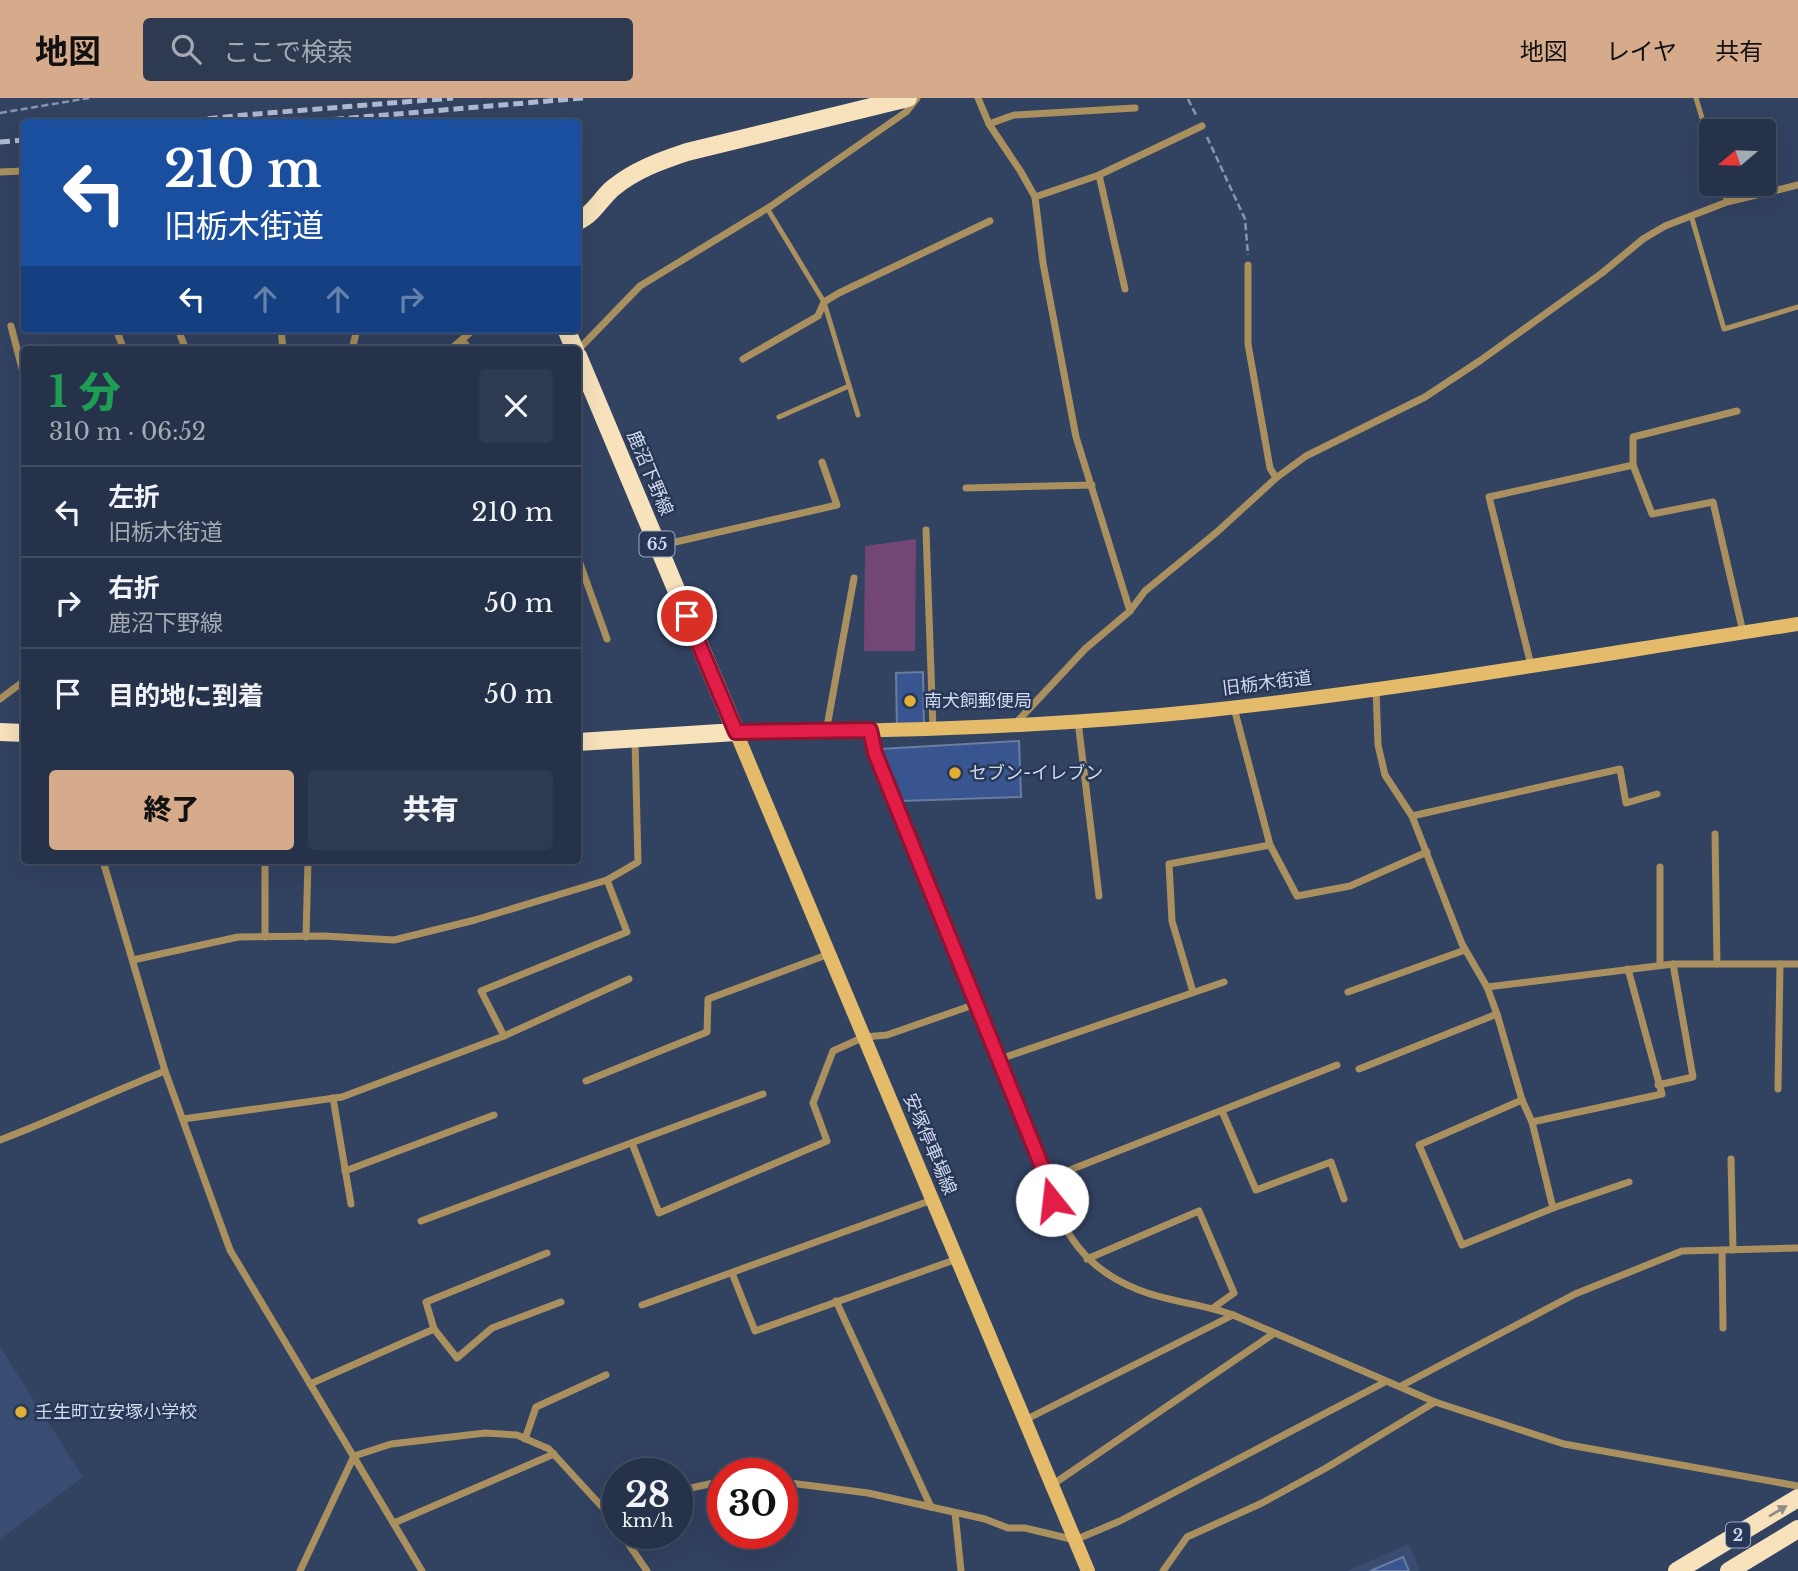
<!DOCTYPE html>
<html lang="ja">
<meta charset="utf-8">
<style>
:root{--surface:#263249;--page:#2e3a50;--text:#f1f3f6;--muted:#a4aab4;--line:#424d61;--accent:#d6ab8b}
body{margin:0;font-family:"Libre Baskerville","Noto Sans JP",serif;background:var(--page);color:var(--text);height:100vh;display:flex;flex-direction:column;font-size:26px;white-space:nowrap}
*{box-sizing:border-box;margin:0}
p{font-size:23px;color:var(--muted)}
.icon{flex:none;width:38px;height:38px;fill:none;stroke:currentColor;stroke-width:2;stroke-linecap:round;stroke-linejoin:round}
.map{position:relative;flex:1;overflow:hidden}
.drawer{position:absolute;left:21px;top:248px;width:560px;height:518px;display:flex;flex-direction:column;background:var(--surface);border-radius:7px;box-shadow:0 7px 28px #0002,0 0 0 2px var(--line)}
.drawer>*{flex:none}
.hud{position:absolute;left:21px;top:21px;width:560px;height:214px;border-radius:7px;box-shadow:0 7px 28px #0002,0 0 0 2px var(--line);background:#1a4fa0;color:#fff;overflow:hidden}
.needle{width:46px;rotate:251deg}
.controls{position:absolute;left:1699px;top:21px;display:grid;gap:14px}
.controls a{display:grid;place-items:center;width:77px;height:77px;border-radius:7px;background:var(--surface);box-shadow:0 7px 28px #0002,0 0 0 2px var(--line);font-size:35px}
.speed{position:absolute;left:602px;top:1360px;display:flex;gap:14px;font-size:35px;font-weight:700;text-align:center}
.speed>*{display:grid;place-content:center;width:91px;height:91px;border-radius:50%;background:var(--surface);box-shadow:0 7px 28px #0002,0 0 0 2px var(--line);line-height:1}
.speed small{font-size:18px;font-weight:400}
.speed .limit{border:10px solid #d22;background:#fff;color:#111}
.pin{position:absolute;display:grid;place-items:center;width:60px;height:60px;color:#fff;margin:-30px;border:4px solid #fff;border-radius:50%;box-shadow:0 2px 7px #0007}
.me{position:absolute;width:77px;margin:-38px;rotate:344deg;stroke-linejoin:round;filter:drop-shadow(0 0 5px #0008)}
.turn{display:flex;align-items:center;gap:24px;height:147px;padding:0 28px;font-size:32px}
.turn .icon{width:91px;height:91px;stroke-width:2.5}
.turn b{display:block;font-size:49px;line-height:60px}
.lanes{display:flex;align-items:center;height:66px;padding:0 28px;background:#0003;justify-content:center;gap:35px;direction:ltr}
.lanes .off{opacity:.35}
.round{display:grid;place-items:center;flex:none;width:74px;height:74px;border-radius:7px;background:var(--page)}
.headline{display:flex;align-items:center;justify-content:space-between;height:119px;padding:0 28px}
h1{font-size:42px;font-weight:800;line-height:52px;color:#1e9e55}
.primary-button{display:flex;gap:14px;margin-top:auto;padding:14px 28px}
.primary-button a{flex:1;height:80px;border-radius:7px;background:var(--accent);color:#111;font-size:28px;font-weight:800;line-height:80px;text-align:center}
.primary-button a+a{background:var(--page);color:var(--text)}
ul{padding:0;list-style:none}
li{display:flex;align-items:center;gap:21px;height:91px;padding:0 28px;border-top:2px solid var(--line)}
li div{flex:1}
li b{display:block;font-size:26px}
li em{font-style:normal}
header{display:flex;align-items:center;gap:42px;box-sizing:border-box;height:98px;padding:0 35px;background:var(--accent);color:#111}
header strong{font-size:33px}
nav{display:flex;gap:38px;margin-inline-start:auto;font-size:24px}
.search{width:490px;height:63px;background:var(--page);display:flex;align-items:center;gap:18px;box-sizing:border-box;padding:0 24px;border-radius:7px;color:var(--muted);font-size:26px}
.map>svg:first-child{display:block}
.built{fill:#394c72}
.green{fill:#724776}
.building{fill:#38558f;stroke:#6a7da0;stroke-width:2}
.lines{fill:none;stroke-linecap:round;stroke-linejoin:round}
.path{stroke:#8895ae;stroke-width:2.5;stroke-dasharray:7 3.5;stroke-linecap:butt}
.lane{stroke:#aa905f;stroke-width:5}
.street{stroke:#aa905f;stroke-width:7}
.secondary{stroke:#e4bb6a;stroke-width:14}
.primary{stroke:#f7e2bc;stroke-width:18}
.rail{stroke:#afbad1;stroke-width:5;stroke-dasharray:10 5;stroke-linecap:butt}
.oneway{fill:#908c89}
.route-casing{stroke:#92132f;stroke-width:18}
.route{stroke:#e11d48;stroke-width:12}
.poi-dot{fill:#e3ae35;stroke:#283756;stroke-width:2.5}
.labels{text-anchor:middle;stroke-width:5;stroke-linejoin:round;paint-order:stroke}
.shield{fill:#283756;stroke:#9ea9c0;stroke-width:2}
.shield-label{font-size:16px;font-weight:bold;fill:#d0daee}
.street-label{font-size:18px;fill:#d0daee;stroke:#283756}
.poi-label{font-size:18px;fill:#d0daee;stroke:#283756;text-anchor:start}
</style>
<header>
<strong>地図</strong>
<div class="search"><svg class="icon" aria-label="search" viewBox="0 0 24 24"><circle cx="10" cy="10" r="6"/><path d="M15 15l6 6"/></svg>ここで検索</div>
<nav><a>地図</a><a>レイヤ</a><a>共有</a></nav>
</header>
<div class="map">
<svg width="1798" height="1473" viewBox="0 0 1798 1473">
<rect width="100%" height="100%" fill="#324261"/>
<!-- built -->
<g class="built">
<path d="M0,1249L83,1379L0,1441Z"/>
<path d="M1409,1446L1420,1473H1347Z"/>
</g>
<!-- green -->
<path class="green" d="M916,441L915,553H864L865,448Z"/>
<!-- building -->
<g class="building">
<path d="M923,574L924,630L897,632L896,575Z"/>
<path d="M1019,643L1021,699L902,703L881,651Z"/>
<path d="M1403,1459L1409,1473H1370Z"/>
</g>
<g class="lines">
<!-- path -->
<g class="path">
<path d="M1188,1L1196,17"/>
<path d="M0,15L89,0"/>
<path d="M1207,39L1245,121L1248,157"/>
</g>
<!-- lane -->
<g class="lane">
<path d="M1696,0L1712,53"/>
<path d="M1721,86L1727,104"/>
<path d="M767,110L824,204L858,317"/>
<path d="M1691,117L1724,231L1798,209"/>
<path d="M779,319L849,288"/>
</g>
<!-- street -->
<g class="street">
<path d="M978,0L989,26L1021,74L1035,99L1043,165L1076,339L1130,513"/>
<path d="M989,26L1014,17L1135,10"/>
<path d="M0,74L24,73"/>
<path d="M1099,77L1125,191"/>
<path d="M1035,99L1099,77L1202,28"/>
<path d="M1248,167V246L1270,370L1276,380"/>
<path d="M11,228L24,278"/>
<path d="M116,231L124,252"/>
<path d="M178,231L186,252"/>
<path d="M281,231L283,252"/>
<path d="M462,242L470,252"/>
<path d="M352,252L357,231"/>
<path d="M450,252L474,231"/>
<path d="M578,252L640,188L771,108L906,14L917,0"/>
<path d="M743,261L818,218L824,204L839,195L990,123"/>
<path d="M1633,367L1652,416L1713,404L1743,534"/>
<path d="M966,390L1092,387"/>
<path d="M926,432L933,631"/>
<path d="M658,448L837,407L822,364"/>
<path d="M578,460L607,541"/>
<path d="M1531,567L1489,399L1633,367V339L1737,313"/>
<path d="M1376,591L1378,647L1385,677L1412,718L1462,846L1487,889L1673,866H1798"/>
<path d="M0,601L24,583"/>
<path d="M1234,610L1270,747L1297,798L1350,788L1427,754"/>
<path d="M1078,623L1099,798"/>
<path d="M1014,627L1085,551L1130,513L1145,493L1217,434L1276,380L1306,358L1425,299L1481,262L1602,175L1643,141L1665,128L1727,104L1798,87"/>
<path d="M870,633L875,655C931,798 991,939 1047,1081C1060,1135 1087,1172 1139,1192C1169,1204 1203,1206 1233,1217L1435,1304L1326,1370L1262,1405L1187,1439L1163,1473"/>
<path d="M826,634L854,480"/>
<path d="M1412,718L1620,671L1626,705L1657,696"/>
<path d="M1715,736L1717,866"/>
<path d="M103,763L165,973L230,1152L422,1473"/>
<path d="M1660,769V867"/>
<path d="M265,839V763"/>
<path d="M306,839L308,763"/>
<path d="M133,862L238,839L324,838L394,842L475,822L607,782"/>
<path d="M1487,889L1497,916L1522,1002L1532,1024L1553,1110"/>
<path d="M1193,894L1172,823L1169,766L1270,747"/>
<path d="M1348,894L1465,852"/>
<path d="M504,938L629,881"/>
<path d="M1000,961L1224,884"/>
<path d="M1359,971L1497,916"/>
<path d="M586,983L707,934L708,901L829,856"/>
<path d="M1658,987L1693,979L1673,866"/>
<path d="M1778,991L1780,866"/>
<path d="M333,1000L351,1106"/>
<path d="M1522,1002L1419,1047L1462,1147L1553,1110L1629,1084"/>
<path d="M1222,1013L1256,1092L1331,1064L1344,1101"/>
<path d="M183,1021L342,999L504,938L481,893L627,834L607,782L638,764L635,642"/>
<path d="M1532,1024L1662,996L1628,871"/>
<path d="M0,1042C56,1021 109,995 165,973"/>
<path d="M632,1045L659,1115L827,1043L813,1005L833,953L864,939L887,937L976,906"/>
<path d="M1731,1061L1733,1152"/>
<path d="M345,1073L494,1017"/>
<path d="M1047,1081L1337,967"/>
<path d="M421,1123L763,996"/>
<path d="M1722,1152L1723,1230"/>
<path d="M1087,1161L1199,1113L1234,1195L1213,1210"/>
<path d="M732,1175L755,1233L957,1161"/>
<path d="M836,1203L931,1409"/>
<path d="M642,1207L932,1102"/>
<path d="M434,1231L457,1260L492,1230L561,1204"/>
<path d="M310,1286L434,1231L426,1204L547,1155"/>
<path d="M1401,1288L1575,1196L1682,1153L1798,1150"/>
<path d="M1435,1304L1564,1346L1798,1388"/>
<path d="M1025,1322L1233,1217"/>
<path d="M525,1341L536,1309L606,1277"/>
<path d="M782,1384L868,1395L985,1421L1008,1430H1025L1075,1442L1120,1423L1385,1284"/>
<path d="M1052,1387L1273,1236"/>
<path d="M677,1393L723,1383"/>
<path d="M604,1411L618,1407"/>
<path d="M955,1415L961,1473"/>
<path d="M394,1425L554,1356"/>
<path d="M621,1435L647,1473"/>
<path d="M300,1473L354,1358L391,1346L485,1335L517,1337L549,1351L604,1411L618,1430"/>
</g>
<!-- secondary -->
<path class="secondary" d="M1088,1473L736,634C891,634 1048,629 1202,613C1402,592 1600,556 1798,526"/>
<!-- primary -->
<g class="primary">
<path d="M578,123C593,117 601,100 613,90C635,72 660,63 687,54L908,0"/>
<path d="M566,231L575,252"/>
<path d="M578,258L736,634L578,644"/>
<path d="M0,634L24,635"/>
<path d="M1677,1473L1798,1400"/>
<path d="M1729,1473L1798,1431"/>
</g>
<!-- rail -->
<g class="rail">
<path d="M178,24L244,17L453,0"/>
<path d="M304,24L583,0"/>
<path d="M0,44L24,42"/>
</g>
</g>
<!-- one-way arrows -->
<defs><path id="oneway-solid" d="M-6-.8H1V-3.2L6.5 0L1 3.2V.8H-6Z" transform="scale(1.75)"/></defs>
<use class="oneway" href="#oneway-solid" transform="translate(1778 1413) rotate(-31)"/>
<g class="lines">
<!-- route casing -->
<g class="route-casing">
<path id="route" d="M687,518L736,634L870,632L875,655C932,798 991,939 1047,1081L1052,1102"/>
</g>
<!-- route -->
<use href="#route" class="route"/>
</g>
<!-- markers -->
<g class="poi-dot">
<circle cx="910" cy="603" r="7"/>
<circle cx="955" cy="675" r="7"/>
<circle cx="21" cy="1314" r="7"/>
</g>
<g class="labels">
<!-- shield labels -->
<g class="shield">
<rect x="639.5" y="433.5" width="35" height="25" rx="5"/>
<rect x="1726" y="1424.5" width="24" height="25" rx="5"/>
</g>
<g class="shield-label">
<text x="657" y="452">65</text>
<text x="1738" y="1443">2</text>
</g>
<!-- street labels -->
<g class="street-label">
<text transform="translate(650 375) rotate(67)" y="6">鹿沼下野線</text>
<text transform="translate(1267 585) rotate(-7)" y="6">旧栃木街道</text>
<text transform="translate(930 1046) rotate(67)" y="6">安塚停車場線</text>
</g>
<!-- poi labels -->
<g class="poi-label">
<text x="924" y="609">南犬飼郵便局</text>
<text x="969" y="681">セブン-イレブン</text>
<text x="35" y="1320">壬生町立安塚小学校</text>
</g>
</g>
</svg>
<div class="controls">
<a><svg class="needle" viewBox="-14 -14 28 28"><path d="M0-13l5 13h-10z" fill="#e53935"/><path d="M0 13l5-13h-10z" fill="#a4aab4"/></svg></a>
</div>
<div class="speed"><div>28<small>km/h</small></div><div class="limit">30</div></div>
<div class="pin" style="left:687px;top:518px;background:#d93025"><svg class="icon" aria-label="arrive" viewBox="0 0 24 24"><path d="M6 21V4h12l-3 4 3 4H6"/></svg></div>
<svg class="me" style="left:1052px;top:1102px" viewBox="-20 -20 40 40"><circle r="19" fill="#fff"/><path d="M0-13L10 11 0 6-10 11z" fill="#e11d48"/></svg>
<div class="hud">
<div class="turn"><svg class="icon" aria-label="left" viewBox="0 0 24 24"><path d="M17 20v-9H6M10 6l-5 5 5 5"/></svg><div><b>210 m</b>旧栃木街道</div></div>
<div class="lanes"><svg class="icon" aria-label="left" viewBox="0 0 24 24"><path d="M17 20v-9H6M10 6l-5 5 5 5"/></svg><svg class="icon off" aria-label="ahead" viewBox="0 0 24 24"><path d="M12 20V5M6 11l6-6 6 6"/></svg><svg class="icon off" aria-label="ahead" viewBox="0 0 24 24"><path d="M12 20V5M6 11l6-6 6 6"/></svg><svg class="icon off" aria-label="right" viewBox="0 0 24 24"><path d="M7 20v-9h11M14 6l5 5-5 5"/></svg></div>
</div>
<section class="drawer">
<div class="headline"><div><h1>1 分</h1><p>310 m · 06:52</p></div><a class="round"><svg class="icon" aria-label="close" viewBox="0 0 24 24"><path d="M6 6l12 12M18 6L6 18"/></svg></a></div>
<ul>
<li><svg class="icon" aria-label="left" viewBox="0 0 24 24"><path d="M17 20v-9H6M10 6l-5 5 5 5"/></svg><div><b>左折</b><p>旧栃木街道</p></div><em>210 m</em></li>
<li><svg class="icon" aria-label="right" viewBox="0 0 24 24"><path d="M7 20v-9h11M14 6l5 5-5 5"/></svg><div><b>右折</b><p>鹿沼下野線</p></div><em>50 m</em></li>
<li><svg class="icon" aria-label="arrive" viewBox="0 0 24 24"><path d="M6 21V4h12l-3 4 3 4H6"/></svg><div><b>目的地に到着</b></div><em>50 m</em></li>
</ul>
<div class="primary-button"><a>終了</a><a>共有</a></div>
</section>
</div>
